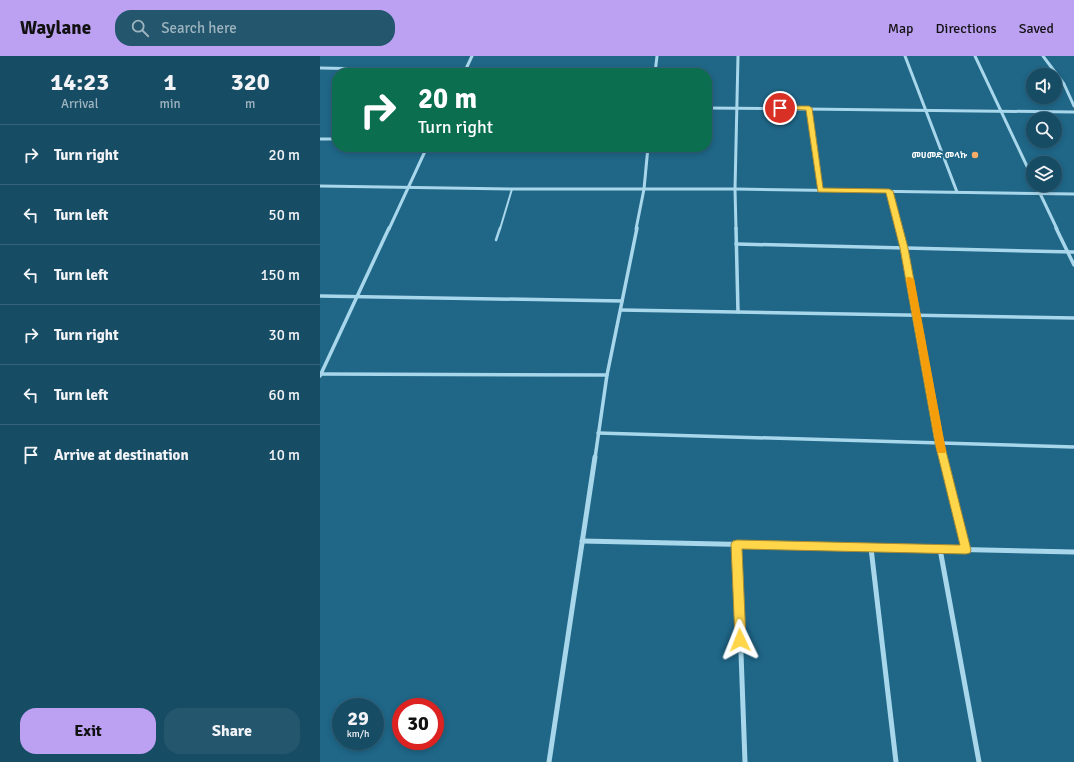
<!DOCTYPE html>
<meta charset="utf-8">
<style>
:root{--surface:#174c65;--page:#24566e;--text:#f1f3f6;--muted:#9eb4bf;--line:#366379;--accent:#bca0f2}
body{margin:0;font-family:Signika,"Noto Sans Ethiopic",sans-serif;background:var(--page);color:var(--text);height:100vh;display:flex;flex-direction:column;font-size:15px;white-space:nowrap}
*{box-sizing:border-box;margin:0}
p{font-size:13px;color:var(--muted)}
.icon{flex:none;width:22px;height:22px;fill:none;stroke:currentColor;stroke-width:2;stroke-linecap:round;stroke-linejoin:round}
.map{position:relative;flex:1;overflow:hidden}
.panel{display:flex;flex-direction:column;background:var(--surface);width:320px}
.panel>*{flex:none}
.banner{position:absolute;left:12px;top:12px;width:380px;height:84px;border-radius:16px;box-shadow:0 2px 6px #0003,0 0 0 1px var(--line);background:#0b6e4f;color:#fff;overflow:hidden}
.buttons{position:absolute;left:706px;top:12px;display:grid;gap:8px}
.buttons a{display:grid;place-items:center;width:36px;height:36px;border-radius:50%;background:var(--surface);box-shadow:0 2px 6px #0003,0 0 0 1px var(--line);font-size:20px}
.speed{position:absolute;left:12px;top:642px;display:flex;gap:8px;font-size:20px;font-weight:700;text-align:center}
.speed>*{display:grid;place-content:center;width:52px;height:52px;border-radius:50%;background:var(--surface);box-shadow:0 2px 6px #0003,0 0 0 1px var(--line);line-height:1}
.speed small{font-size:10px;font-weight:400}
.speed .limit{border:6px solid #d22;background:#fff;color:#111}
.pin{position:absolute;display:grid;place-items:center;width:34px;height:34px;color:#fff;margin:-17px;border:2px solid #fff;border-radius:50%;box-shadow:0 1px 4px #0007}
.me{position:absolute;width:44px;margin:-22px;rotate:358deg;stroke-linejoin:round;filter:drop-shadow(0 0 3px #0008)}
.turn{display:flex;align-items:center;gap:14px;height:84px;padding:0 20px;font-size:18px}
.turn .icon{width:52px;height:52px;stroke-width:2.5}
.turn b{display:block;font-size:28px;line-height:34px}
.eta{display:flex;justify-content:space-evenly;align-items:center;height:68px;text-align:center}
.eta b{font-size:24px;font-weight:800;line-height:28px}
.primary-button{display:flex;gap:8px;margin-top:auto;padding:8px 20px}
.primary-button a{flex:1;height:46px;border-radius:16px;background:var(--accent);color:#111;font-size:16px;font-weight:800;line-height:46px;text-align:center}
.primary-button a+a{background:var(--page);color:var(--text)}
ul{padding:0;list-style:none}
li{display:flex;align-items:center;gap:12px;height:60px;padding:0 20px;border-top:1px solid var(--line)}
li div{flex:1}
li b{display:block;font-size:15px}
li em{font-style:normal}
header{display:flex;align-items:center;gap:24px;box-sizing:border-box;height:56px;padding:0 20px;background:var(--accent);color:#111}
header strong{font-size:19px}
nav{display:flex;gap:22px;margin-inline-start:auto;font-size:14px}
.search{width:280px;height:36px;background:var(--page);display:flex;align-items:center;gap:10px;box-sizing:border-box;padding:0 14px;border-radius:16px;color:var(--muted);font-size:15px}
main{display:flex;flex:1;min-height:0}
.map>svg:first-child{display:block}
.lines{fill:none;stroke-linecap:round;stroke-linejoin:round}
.lane-far1{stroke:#a8d7eb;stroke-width:2}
.lane{stroke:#a8d7eb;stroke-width:2.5}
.street-far2{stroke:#a8d7eb;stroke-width:3}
.street-far1{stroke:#a8d7eb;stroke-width:3.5}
.street{stroke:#a8d7eb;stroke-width:5}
.route{fill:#ffd54a;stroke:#a68a30}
.slow{fill:#f59e0b}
.poi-dot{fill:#f9ab68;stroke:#1f6687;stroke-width:1.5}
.labels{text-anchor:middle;stroke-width:4;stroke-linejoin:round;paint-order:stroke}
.far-poi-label{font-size:9px;font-weight:bold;fill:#fff;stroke:#1f6687;text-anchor:end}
</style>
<header>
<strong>Waylane</strong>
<div class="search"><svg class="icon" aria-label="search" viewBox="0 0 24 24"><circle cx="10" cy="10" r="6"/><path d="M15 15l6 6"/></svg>Search here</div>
<nav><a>Map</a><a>Directions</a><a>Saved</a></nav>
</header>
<main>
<section class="panel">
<div class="eta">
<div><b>14:23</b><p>Arrival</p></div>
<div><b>1</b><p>min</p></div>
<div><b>320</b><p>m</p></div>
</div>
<ul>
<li><svg class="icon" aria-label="right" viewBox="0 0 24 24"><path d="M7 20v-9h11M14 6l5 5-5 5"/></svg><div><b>Turn right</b></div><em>20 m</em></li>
<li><svg class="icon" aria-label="left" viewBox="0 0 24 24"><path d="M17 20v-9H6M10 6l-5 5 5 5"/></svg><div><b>Turn left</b></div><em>50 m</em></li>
<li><svg class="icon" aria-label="left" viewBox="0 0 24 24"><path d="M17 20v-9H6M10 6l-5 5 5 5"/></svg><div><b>Turn left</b></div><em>150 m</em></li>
<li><svg class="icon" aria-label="right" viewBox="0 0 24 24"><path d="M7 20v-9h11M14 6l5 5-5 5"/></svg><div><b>Turn right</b></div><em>30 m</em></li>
<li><svg class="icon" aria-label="left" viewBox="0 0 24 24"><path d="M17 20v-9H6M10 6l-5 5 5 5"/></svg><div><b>Turn left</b></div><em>60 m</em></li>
<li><svg class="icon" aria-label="arrive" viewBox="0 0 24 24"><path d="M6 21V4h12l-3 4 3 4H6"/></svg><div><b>Arrive at destination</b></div><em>10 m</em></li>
</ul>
<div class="primary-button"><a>Exit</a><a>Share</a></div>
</section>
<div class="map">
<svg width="754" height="706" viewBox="0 0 754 706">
<rect width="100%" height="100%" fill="#1f6687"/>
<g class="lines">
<!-- lane-far1 -->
<path class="lane-far1" d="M180,173L192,133"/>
<!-- lane -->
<path class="lane" d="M176,184L180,172"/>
<!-- street-far2 -->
<g class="street-far2">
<path d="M585,0L637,136"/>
<path d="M655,0L713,123"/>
<path d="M723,0L744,28L754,50"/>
<path d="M0,12L145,15"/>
<path d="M144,17L152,0"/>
<path d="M335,17L337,0"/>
<path d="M387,52L754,56"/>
<path d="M489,52L500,134"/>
<path d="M0,83H17"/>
<path d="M716,129L737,173"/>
<path d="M0,130L192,133H415L754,138"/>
<path d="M569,135L579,173"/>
<path d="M69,173L107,91"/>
<path d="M316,173L324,133L328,91"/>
<path d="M416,173L415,133L418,0"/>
</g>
<!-- street-far1 -->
<g class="street-far1">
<path d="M416,172L418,256"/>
<path d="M579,172L584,192L623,402"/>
<path d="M736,172L754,209"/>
<path d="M416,188L754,196"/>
<path d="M0,240L302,245"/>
<path d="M301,254L754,262"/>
<path d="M0,318L287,319"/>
<path d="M0,320L69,172"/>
<path d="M278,377L754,391"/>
<path d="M275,402L287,319L317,172"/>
</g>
<!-- street -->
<g class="street">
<path d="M622,401L646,494"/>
<path d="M262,485L754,496"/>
<path d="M417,488L425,706"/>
<path d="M551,492L576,706"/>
<path d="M620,493L659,706"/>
<path d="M229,706L275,401"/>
</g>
</g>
<!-- route -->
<path class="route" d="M458,50H489L492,52L503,132L569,133L573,135L588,192L624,387L651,494L650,497L646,498L422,493L426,584L424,588L420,589L416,588L415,584L411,488L413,485L417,484L640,489L615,387L580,192L566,137L498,136L486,54L460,53L457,52Z"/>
<!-- slow -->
<path class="slow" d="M587,221H590L594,223L626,395L625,397H618L617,395L586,223Z"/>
<!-- markers -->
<circle class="poi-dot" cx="655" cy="99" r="4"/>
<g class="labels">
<!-- far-poi labels -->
<g class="far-poi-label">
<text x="647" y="102">መሀመድ መላኩ</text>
</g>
</g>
</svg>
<div class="buttons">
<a><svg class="icon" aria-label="sound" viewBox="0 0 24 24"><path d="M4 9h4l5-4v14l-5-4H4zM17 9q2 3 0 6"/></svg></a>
<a><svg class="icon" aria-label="search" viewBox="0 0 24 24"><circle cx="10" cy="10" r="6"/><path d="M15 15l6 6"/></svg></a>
<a><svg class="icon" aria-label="layers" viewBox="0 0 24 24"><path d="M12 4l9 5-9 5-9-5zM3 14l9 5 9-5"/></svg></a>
</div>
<div class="speed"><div>29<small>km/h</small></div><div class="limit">30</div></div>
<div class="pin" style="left:460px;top:52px;background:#d93025"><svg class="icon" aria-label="arrive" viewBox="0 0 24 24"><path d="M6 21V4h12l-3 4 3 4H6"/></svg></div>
<svg class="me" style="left:420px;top:584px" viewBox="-20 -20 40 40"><path d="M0-17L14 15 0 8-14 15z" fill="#ffd54a" stroke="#fff" stroke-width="4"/></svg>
<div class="banner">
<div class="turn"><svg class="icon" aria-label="right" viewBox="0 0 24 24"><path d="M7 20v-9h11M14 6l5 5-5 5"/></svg><div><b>20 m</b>Turn right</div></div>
</div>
</div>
</main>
